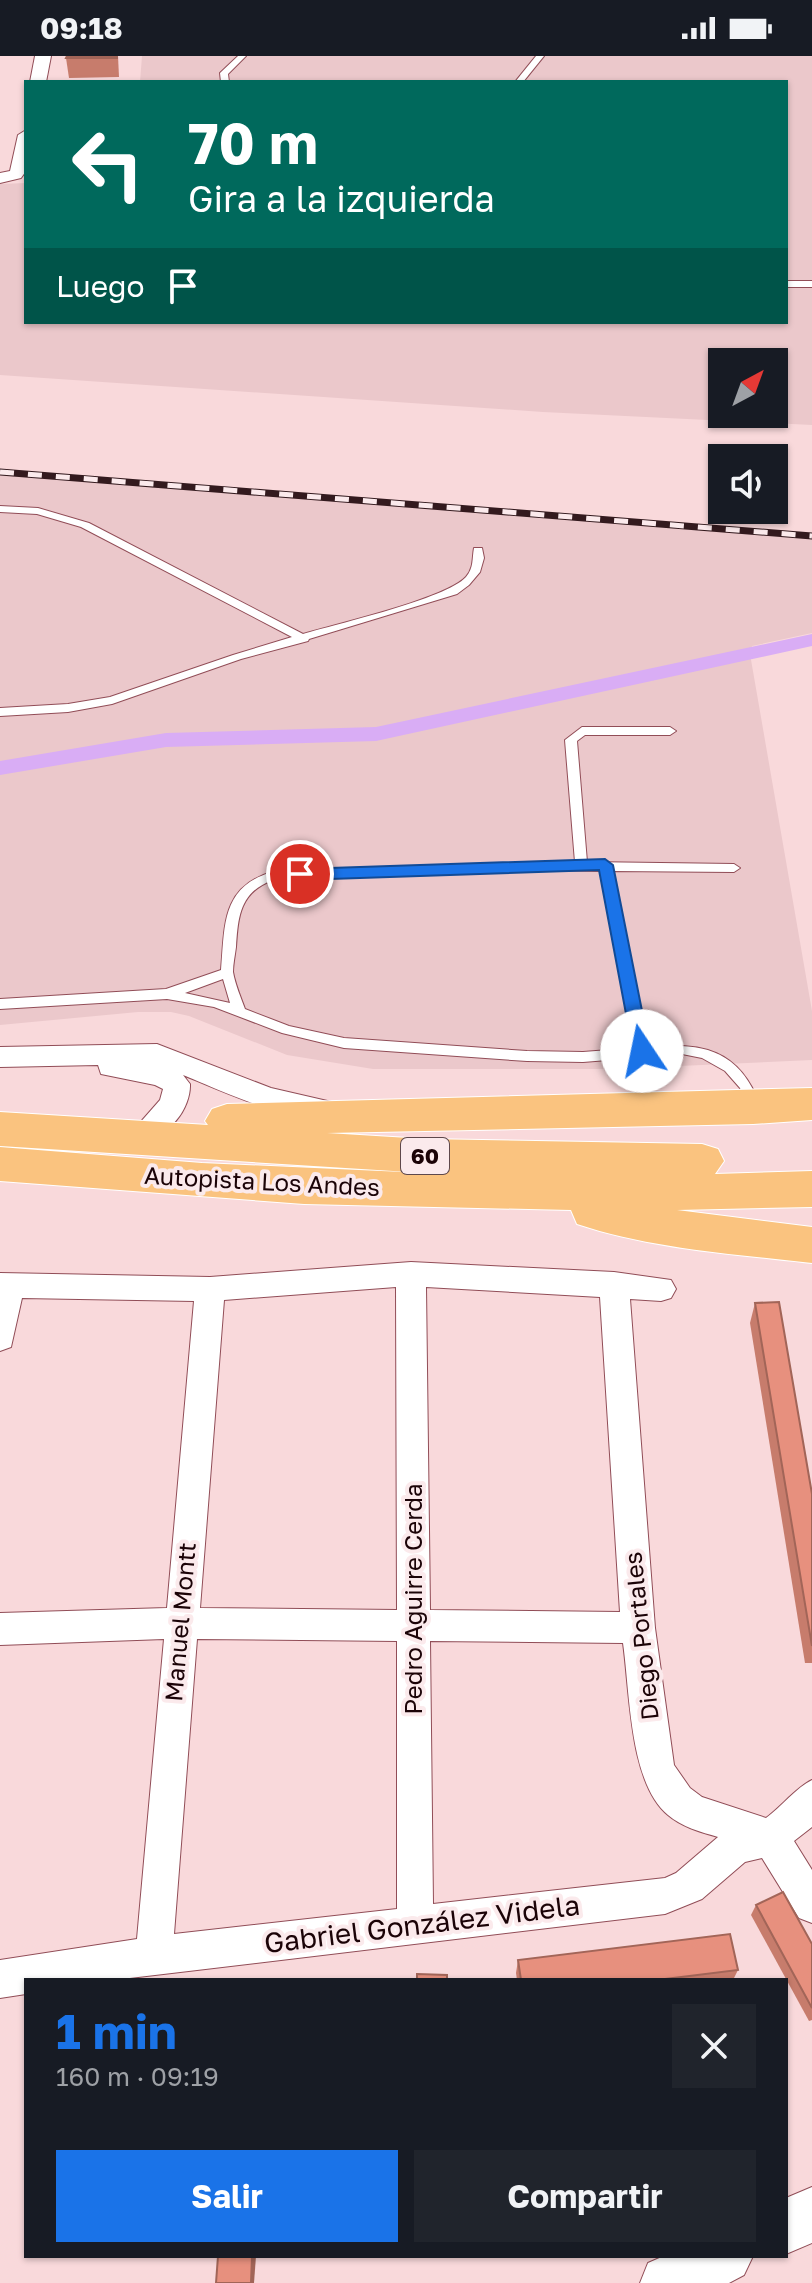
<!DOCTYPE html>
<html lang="es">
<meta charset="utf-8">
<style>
:root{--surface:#171b24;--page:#20242c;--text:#f1f3f6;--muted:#9ea1a6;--accent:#1a73e8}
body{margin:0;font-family:"Golos Text",sans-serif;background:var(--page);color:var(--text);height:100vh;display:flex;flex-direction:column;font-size:30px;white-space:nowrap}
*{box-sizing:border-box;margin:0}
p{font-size:26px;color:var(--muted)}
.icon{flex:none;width:44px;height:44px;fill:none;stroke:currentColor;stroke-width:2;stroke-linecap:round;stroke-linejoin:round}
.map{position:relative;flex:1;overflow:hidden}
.drawer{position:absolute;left:24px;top:1922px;width:764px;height:280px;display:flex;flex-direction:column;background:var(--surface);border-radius:0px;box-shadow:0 2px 6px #0004}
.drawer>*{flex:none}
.hud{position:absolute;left:24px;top:24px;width:764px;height:244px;border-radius:0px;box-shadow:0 2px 6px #0004;background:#00695c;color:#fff;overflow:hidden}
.needle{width:52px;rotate:41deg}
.controls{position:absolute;left:708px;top:292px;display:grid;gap:16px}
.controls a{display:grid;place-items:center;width:80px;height:80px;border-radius:0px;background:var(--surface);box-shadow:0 2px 6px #0004;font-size:40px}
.pin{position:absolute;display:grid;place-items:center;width:68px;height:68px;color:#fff;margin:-34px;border:4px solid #fff;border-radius:50%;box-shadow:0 2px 8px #0007}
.me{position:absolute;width:88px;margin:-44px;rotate:349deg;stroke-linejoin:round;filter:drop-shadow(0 0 6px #0008)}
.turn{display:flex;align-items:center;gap:28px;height:168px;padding:0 32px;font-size:36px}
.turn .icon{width:104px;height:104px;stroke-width:2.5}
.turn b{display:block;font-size:56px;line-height:68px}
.then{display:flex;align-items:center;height:76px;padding:0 32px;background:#0003;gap:16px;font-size:30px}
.round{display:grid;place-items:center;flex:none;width:84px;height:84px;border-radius:0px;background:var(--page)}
.headline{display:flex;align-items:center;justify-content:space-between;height:136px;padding:0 32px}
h1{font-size:48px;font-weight:700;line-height:60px;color:var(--accent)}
.action{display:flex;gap:16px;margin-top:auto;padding:16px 32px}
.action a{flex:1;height:92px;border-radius:0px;background:var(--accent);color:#fff;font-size:32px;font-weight:700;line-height:92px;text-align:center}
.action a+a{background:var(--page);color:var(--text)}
.status{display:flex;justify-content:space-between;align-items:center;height:56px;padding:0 40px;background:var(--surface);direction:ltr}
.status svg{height:22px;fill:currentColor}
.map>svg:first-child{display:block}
.built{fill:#ebc8cb;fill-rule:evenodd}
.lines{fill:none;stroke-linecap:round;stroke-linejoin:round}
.canal{fill:#d9adf5;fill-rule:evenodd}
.service-casing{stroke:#914d57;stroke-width:2}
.minor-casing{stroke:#914d57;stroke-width:2}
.secondary-casing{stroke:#914d57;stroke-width:2}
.motorway-casing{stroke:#fff;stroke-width:2}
.service{fill:#fff;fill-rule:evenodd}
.minor{fill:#fff;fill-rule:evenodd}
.secondary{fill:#fff;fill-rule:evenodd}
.motorway{fill:#fac37f;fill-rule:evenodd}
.rail-casing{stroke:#331a1e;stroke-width:7}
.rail{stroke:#fbeaec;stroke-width:5;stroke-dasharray:14;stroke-linecap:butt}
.wall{fill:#c77c6c}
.shaded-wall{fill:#a26558}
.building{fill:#e7907e;stroke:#a26558;stroke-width:2}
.route{fill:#1a73e8;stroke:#114b97;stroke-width:2}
.labels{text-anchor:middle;stroke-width:8;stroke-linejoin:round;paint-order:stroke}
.shield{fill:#fbeaec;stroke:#5e484c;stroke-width:2}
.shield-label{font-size:22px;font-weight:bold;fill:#1b0307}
.street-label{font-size:24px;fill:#1b0307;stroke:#fbeaec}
.near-street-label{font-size:28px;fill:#1b0307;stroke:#fbeaec}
</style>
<div class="status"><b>09:18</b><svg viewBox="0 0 49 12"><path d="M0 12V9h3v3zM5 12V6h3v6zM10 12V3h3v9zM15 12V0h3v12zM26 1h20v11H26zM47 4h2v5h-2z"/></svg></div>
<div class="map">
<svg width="812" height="2227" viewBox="0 0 812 2227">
<rect width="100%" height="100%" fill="#f9d9db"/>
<!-- built -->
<g class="built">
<path d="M142,0H812V369L543,356L0,319V128L26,127V266H786V26H140ZM722,306H774V358H722Z"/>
<path d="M0,418L812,480V577L752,590L750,598L812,955V1004L612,1013H373L287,999L189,960L171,956H138L0,969Z"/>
</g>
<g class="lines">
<!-- canal -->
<path class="canal" d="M812,578V590L376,685L166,691L0,719V705L166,677L376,671Z"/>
<!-- service casing -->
<g class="service-casing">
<g id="service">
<path d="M238,0H246L228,18L229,26H221L220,17Z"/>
<path d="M536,0H544L523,26H515Z"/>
<rect x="786" y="225" width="26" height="6"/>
<path d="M0,450L38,452L89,467L303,578C336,568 446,543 466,521C474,512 472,502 474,492H482L484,502L480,516L469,529L457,538L309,583L308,585L241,603L112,648L68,656L0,660V652L68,648L110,641L233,599L292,581L81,471L37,458L0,456Z"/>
<path d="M582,671H670L676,675L670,679H585L577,685L587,806L734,808L740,812L734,816L612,815L648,991C702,986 739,993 760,1049L758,1053H748L740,1032L725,1015L702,1002L682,998L583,1006L527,1005L344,992L282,977L214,951L167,943L0,953V943L166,933L221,914C225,870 221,831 272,816L575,806L565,684ZM537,814L600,815L635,992L583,996L527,995L344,982L289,970L245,953C241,942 235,928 233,916C233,908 235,899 236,891C238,860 240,836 273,824ZM223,923L230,947L185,937Z"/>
</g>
</g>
<!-- minor casing -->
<g class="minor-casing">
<g id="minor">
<path d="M35,0H51L46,26H30Z"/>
<path d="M26,74V115L21,122L0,127V117L10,115L18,79Z"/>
<path d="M157,988L271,1032L336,1047L340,1054L336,1061C301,1072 217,1033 183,1019L190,1028C191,1052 168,1085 142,1077L138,1069L160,1044L163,1033L155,1029L101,1018L98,1009L0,1011V991Z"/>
<path d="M411,1206L614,1216L671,1224L676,1233L671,1242L661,1245L630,1243L655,1572L674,1709L690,1732L702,1741L766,1762C781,1751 797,1731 812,1724V1771L794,1785L812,1814V1867L799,1862L762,1802L745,1806L702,1843L665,1858L113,1924H26V1938L0,1942V1904L137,1883L164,1583L0,1589V1557L167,1552L194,1245L22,1242L11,1291L0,1295V1217L210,1221ZM396,1231L397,1554L200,1552L224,1244ZM426,1231L600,1241L620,1556L430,1554ZM197,1583L397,1585V1853L174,1878ZM430,1585L623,1587C630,1635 629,1727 668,1759C682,1771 701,1776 718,1781L676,1817L665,1822L433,1848Z"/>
</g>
</g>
<!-- secondary casing -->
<g class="secondary-casing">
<g id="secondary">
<path d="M812,2131V2187L786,2198V2142Z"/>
<path d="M664,2200H753L744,2219L729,2227H640L648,2207Z"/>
</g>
</g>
<!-- motorway casing -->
<g class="motorway-casing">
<path id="motorway" d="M812,1032V1064L753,1068L327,1077L425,1083L702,1088L718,1093L724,1105L715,1118L812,1115V1151L677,1154L812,1171V1207C734,1198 652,1193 577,1168L571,1154L304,1148L0,1125V1091L202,1107L425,1117L0,1090V1056L208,1069L205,1065L212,1053L227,1048Z"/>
</g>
<!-- service -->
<use href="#service" class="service"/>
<!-- minor -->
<use href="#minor" class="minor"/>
<!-- secondary -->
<use href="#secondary" class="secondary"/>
<!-- motorway -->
<use href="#motorway" class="motorway"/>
<!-- rail casing -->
<g class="rail-casing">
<path id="rail" d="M0,416L812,480"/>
</g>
<!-- rail -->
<use href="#rail" class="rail"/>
</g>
<!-- wall -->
<g class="wall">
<path d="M118,0L119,21L69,22L66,2Z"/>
<path d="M755,1247L812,1438V1607H805L750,1267Z"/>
<path d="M756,1849L812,1888V1964L809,1965L751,1859Z"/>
<path d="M518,1904L738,1914L733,1924H517L516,1917Z"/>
</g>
<!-- shaded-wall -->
<path class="shaded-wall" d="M252,2200H256L254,2227H251Z"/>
<!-- building -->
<g class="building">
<path d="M67,0H117V2H66Z"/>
<path d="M779,1246L812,1438V1590L755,1247Z"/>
<path d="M783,1836L812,1888V1952L756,1849Z"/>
<path d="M730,1878L738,1914L657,1924H521L518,1904Z"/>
<path d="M417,1918L447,1919V1924H417Z"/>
<path d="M218,2200H252L251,2227H216Z"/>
</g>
<!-- route -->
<path class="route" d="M605,803L613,809L650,995L642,1002L633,995L599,814L300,824L292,818L300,813Z"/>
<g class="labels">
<!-- shield labels -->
<rect class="shield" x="401" y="1082" width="48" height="36" rx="6"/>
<g class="shield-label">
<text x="425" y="1108">60</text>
</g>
<!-- street labels -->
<g class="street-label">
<text transform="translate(262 1126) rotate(3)" y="8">Autopista Los Andes</text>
<text transform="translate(414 1543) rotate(-90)" y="8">Pedro Aguirre Cerda</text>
<text transform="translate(181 1566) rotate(-85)" y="8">Manuel Montt</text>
<text transform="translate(642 1580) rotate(-96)" y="8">Diego Portales</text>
</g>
<!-- near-street labels -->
<g class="near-street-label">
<text transform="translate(422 1868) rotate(-7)" y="10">Gabriel González Videla</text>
</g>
</g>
</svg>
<div class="controls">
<a><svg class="needle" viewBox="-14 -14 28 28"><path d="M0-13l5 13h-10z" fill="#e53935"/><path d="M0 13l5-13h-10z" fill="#9ea1a6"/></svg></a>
<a><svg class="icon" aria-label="sound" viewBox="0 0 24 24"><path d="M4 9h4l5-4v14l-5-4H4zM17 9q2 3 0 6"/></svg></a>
</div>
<div class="pin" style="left:300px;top:818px;background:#d93025"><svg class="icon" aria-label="arrive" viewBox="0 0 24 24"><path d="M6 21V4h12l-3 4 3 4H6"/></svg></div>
<svg class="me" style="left:642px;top:995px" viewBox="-20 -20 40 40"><circle r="19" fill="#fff"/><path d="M0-13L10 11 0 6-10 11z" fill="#1a73e8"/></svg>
<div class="hud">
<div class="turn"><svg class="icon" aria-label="left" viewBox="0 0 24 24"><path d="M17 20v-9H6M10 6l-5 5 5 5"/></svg><div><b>70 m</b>Gira a la izquierda</div></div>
<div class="then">Luego<svg class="icon" aria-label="arrive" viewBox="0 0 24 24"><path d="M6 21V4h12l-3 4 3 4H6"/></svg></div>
</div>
<section class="drawer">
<div class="headline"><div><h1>1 min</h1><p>160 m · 09:19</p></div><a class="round"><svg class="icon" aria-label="close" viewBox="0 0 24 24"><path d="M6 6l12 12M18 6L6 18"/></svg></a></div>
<div class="action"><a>Salir</a><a>Compartir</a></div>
</section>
</div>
